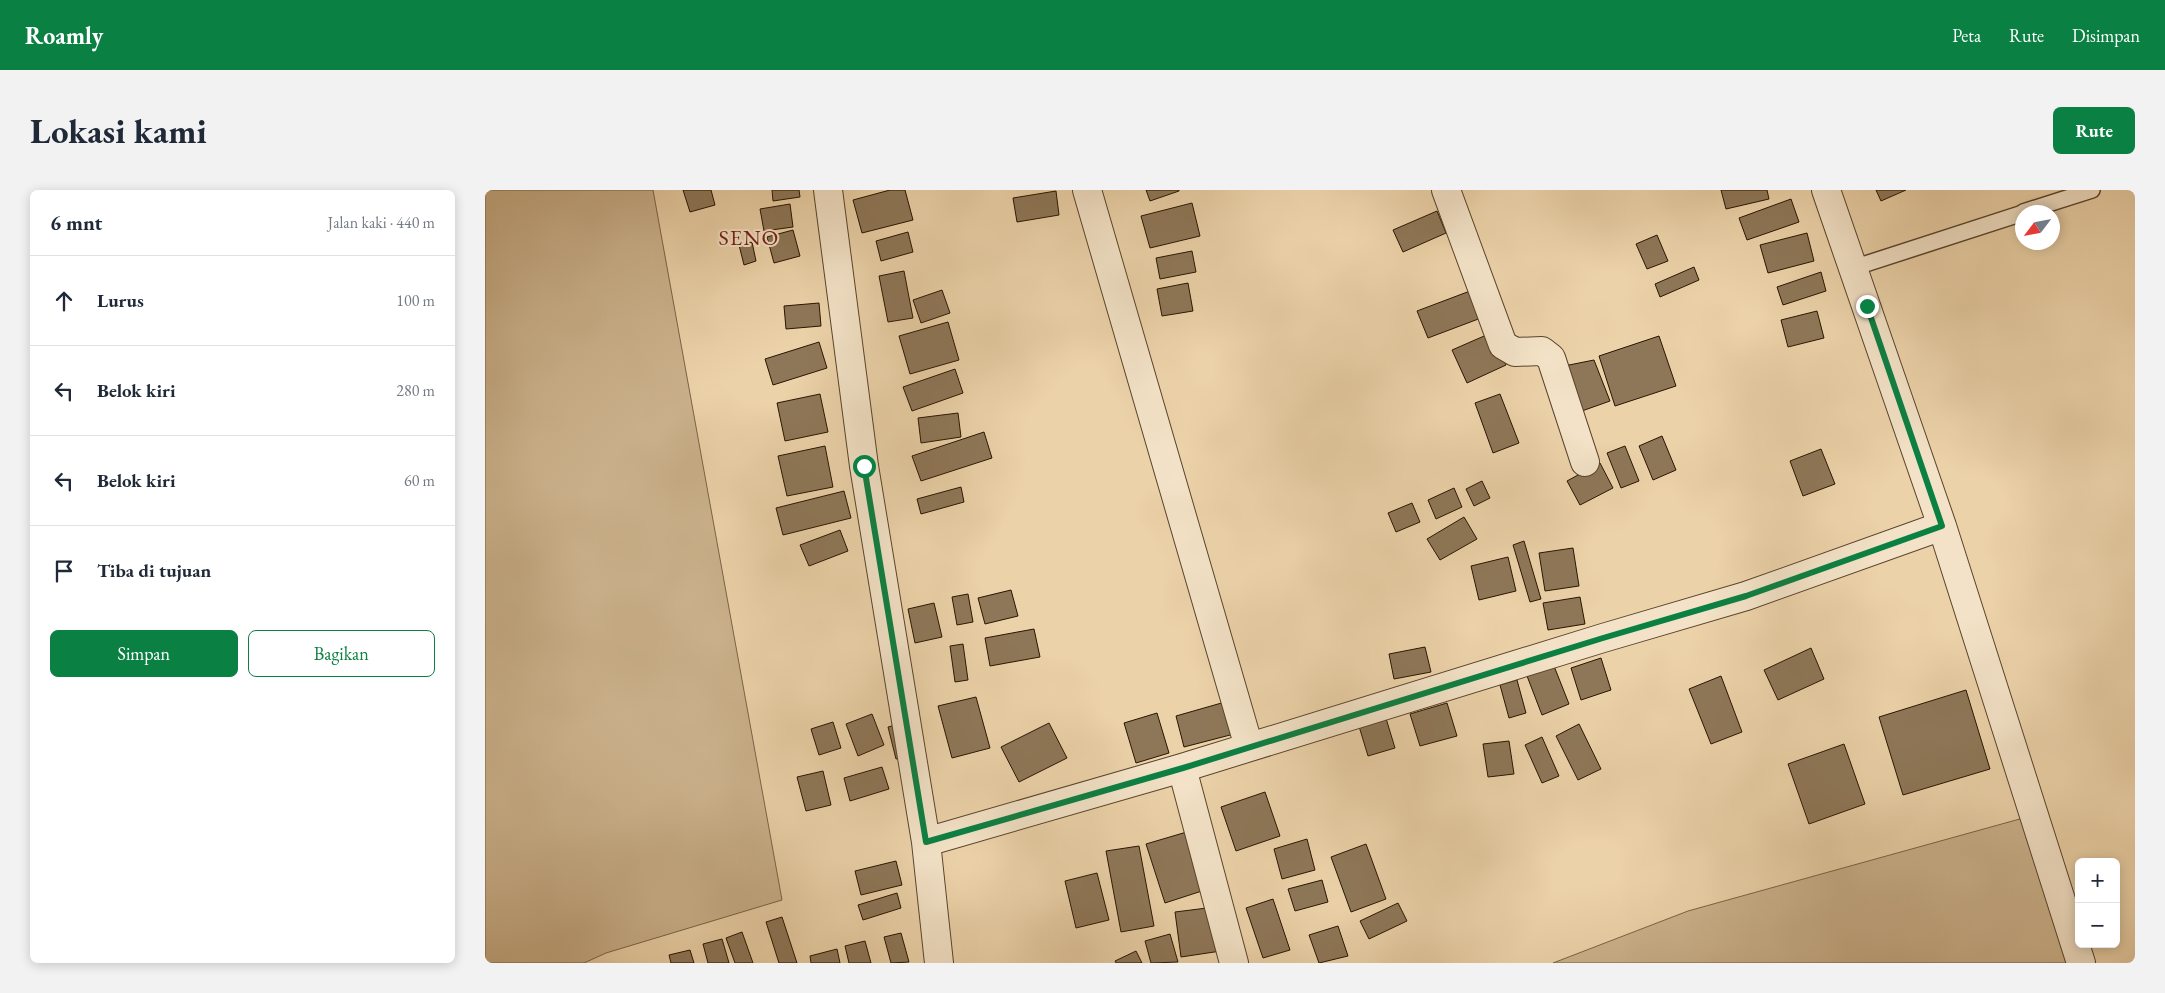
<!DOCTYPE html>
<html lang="id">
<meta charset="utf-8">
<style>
:root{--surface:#fff;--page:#f2f2f3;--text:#1f2937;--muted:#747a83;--line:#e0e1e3;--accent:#0b8043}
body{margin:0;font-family:"EB Garamond",serif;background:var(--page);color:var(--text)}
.controls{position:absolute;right:15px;bottom:15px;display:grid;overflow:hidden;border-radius:8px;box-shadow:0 2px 12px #0003}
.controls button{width:45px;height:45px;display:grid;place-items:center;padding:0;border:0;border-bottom:1px solid var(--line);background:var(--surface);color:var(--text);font:25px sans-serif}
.compass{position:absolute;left:1530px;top:15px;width:45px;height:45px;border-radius:50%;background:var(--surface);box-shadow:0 2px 12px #0003;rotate:238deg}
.stop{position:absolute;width:15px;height:15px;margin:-11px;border:4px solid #0b8043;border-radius:50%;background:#fff}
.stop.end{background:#0b8043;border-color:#fff;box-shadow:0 1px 5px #0008}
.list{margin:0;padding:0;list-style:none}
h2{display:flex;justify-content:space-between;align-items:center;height:65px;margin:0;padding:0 20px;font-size:21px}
h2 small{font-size:16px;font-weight:400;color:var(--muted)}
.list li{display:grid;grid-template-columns:32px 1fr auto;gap:15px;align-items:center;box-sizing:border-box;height:90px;padding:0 20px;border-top:1px solid var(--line)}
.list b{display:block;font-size:19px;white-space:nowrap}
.list em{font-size:16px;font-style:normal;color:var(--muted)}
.actions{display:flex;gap:10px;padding:15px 20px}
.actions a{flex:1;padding:11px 0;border:1px solid var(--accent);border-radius:8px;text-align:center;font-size:18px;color:var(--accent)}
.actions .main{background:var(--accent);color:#fff}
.icon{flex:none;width:28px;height:28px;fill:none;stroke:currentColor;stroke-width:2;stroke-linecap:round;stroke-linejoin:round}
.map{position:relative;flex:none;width:1650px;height:773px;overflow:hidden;border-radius:8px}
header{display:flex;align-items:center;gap:30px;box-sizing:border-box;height:70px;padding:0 25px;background:var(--accent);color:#fff}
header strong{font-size:24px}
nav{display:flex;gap:28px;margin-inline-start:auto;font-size:18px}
.intro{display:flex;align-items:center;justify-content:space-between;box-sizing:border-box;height:120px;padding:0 30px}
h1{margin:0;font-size:35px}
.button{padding:12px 22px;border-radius:8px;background:var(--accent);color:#fff;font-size:18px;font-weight:700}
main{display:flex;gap:30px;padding:0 30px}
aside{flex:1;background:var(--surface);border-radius:8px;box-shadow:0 2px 12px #0003}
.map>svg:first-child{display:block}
.green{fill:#cbb28c;stroke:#7a6446}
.building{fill:#8e7758;stroke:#281501}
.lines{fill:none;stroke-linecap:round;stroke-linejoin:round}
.lane-casing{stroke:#59442b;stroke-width:18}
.street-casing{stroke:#59442b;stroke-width:30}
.lane{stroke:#f3e2c7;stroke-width:15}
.street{stroke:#f3e2c7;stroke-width:28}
.route{stroke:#0b8043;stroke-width:6}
.labels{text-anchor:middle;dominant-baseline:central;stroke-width:4;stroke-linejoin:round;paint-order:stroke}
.quarter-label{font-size:22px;letter-spacing:1px;fill:#7a1f14;stroke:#f3e2c7}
</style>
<header>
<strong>Roamly</strong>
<nav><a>Peta</a><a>Rute</a><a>Disimpan</a></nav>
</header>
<div class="intro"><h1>Lokasi kami</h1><a class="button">Rute</a></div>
<main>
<aside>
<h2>6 mnt<small>Jalan kaki · 440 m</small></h2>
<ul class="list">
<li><svg class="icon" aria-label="ahead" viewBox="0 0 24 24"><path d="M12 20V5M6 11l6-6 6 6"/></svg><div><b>Lurus</b></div><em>100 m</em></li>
<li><svg class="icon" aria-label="left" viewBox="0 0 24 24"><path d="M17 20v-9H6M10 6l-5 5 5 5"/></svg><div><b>Belok kiri</b></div><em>280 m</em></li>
<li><svg class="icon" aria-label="left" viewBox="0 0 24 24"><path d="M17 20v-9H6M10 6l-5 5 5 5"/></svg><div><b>Belok kiri</b></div><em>60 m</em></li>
<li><svg class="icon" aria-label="arrive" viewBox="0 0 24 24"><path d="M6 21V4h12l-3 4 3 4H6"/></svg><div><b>Tiba di tujuan</b></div></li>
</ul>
<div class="actions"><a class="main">Simpan</a><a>Bagikan</a></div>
</aside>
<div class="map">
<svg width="1650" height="773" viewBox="0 0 1650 773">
<rect width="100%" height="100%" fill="#ecd2a9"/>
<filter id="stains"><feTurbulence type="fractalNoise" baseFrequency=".004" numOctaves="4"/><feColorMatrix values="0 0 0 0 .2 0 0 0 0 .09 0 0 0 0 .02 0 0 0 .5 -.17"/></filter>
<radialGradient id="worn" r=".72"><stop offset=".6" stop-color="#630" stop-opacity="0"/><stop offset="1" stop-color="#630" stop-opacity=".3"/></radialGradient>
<path class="green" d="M 0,0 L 168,0 L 297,710 L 121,763 L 99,773 L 0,773 Z
M 1560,622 L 1583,773 L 1068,773 L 1203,721 Z"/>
<path class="building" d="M 198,0 L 226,0 L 230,15 L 205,22 Z
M 287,0 L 314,0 L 315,7 L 288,11 Z
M 405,0 L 420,0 L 428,30 L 377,43 L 368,10 Z
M 661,0 L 694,0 L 694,1 L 665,11 Z
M 1236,0 L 1282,0 L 1284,9 L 1241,19 Z
M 1391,0 L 1421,0 L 1396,11 Z
M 571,1 L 574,25 L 532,32 L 528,8 Z
M 1306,9 L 1314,32 L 1262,50 L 1254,28 Z
M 707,13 L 715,46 L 665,58 L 656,26 Z
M 305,14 L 308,37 L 279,41 L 275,19 Z
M 952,21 L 961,43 L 918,62 L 908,40 Z
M 308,40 L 315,66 L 289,73 L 282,47 Z
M 423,42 L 428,62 L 396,71 L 391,51 Z
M 1322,43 L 1329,71 L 1283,83 L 1275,55 Z
M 1172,45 L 1183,71 L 1162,79 L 1151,54 Z
M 267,52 L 271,71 L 259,75 L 254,55 Z
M 707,61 L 711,82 L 675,89 L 671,68 Z
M 1209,77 L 1214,90 L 1175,107 L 1170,94 Z
M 419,81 L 428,128 L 403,132 L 394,86 Z
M 1336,82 L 1341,101 L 1298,115 L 1292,97 Z
M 703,93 L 708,121 L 677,126 L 672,99 Z
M 457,100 L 465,123 L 436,133 L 428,110 Z
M 985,101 L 996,128 L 943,148 L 932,121 Z
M 334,113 L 336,136 L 301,139 L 299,116 Z
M 1332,121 L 1339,148 L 1303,157 L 1296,130 Z
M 463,132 L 474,170 L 425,184 L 414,146 Z
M 1006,143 L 1021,175 L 982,193 L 967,160 Z
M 1174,146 L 1191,196 L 1130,216 L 1114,166 Z
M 334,152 L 342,178 L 288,195 L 280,169 Z
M 1109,170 L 1125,211 L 1094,222 L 1074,177 Z
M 470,179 L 478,203 L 427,221 L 418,197 Z
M 335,204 L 343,242 L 300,251 L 292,213 Z
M 1015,204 L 1034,253 L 1008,263 L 990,213 Z
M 473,223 L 476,247 L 436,253 L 433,228 Z
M 499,242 L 507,268 L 436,291 L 427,266 Z
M 1177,246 L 1191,280 L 1168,290 L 1154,256 Z
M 340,256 L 348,297 L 302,306 L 293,266 Z
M 1140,256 L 1154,291 L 1136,298 L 1122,263 Z
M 1336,259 L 1350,294 L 1318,306 L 1305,271 Z
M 1115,273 L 1128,298 L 1095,315 L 1082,291 Z
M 997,291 L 1005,308 L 989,316 L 981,299 Z
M 476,297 L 479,312 L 436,324 L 432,309 Z
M 969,298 L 977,317 L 951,329 L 943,310 Z
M 359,301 L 366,328 L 298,345 L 291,318 Z
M 927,313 L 935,332 L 911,342 L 903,323 Z
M 979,327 L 992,349 L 955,370 L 942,349 Z
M 355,340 L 363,361 L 324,376 L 315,355 Z
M 1039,351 L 1056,409 L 1045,412 L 1028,355 Z
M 1088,358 L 1094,396 L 1060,401 L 1054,363 Z
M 1023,367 L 1031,401 L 994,410 L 986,376 Z
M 526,400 L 533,426 L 500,434 L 493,408 Z
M 483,404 L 488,432 L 472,435 L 467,407 Z
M 1095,407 L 1100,434 L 1063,440 L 1058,413 Z
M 449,413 L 457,447 L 430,453 L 423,419 Z
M 549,439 L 555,467 L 505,476 L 500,448 Z
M 478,454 L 483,490 L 470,492 L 465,456 Z
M 940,457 L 946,482 L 909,489 L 904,464 Z
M 1326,458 L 1339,489 L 1293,510 L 1279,480 Z
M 1116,468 L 1126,500 L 1096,510 L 1086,478 Z
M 1069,476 L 1084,514 L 1057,525 L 1042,486 Z
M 1236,486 L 1257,542 L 1226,554 L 1204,499 Z
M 1032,490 L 1041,523 L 1024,528 L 1015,495 Z
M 1481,500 L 1505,579 L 1418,605 L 1394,527 Z
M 491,507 L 505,558 L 467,568 L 453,516 Z
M 740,512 L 749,544 L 699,557 L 691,526 Z
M 962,513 L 972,546 L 935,556 L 925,524 Z
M 672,523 L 684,563 L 651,573 L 639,533 Z
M 387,524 L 399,555 L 373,566 L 361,534 Z
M 900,525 L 910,558 L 883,566 L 873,533 Z
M 348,532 L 356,558 L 334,565 L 326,539 Z
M 564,533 L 582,568 L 534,592 L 516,557 Z
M 414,534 L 421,567 L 411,569 L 403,537 Z
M 1094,534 L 1116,579 L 1093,590 L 1071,546 Z
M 1057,547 L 1074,586 L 1057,593 L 1040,555 Z
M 1024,551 L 1029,584 L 1003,587 L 998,554 Z
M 1359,554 L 1380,614 L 1324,634 L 1303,574 Z
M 397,577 L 404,599 L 365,611 L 359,588 Z
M 338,581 L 346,615 L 321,621 L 312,587 Z
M 780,602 L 795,646 L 751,661 L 736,617 Z
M 705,641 L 723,699 L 680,713 L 661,654 Z
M 822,649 L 830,680 L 797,689 L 789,659 Z
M 881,654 L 901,709 L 866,722 L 846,667 Z
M 654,656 L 669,736 L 636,742 L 621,661 Z
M 411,671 L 417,695 L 376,705 L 370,681 Z
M 612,683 L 624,730 L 591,738 L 580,691 Z
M 837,690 L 843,712 L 810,721 L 803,699 Z
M 412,703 L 416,718 L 378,730 L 373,715 Z
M 788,709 L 805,760 L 778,768 L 761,718 Z
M 913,713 L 922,731 L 884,749 L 875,731 Z
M 730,717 L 736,761 L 696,767 L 690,722 Z
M 297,727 L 312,773 L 294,773 L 281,732 Z
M 853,736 L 863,766 L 834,773 L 824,745 Z
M 257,742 L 268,773 L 250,773 L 241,748 Z
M 416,743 L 424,772 L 406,773 L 399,747 Z
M 685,744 L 693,772 L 666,773 L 660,751 Z
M 237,749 L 244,773 L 223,773 L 218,754 Z
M 380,751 L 386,773 L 364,773 L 360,756 Z
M 352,759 L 355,773 L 326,773 L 325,766 Z
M 205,760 L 209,773 L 186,773 L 184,765 Z
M 651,761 L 657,773 L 631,773 L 630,771 Z"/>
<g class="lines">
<g class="lane-casing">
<path id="lane" d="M 1538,22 L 1607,0
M 1368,78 L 1538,23"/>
</g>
<g class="street-casing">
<path id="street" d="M 343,0 L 379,276 L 441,652 L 454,773
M 602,0 L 764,557
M 961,0 L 1018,155 L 1030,162 L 1057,161 L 1066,168 L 1100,272
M 1341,0 L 1457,336 L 1596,773
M 697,578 L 749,773
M 441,652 L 697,578 L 1118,448 L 1261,406 L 1457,336"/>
</g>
<use href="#lane" class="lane"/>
<use href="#street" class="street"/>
</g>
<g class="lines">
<path class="route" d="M 379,276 L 441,652 L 698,578 L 1118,448 L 1261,406 L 1457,336 L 1382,116"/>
</g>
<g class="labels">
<g class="quarter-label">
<text x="264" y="47">SENO</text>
</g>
</g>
<rect width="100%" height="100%" filter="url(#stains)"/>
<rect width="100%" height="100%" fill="url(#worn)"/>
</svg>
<div class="controls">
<button>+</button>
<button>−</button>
</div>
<svg class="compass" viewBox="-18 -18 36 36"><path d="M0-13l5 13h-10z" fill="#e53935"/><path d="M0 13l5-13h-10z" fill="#747a83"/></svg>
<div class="stop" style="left:379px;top:276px"></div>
<div class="stop end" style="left:1382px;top:116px"></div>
</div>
</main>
